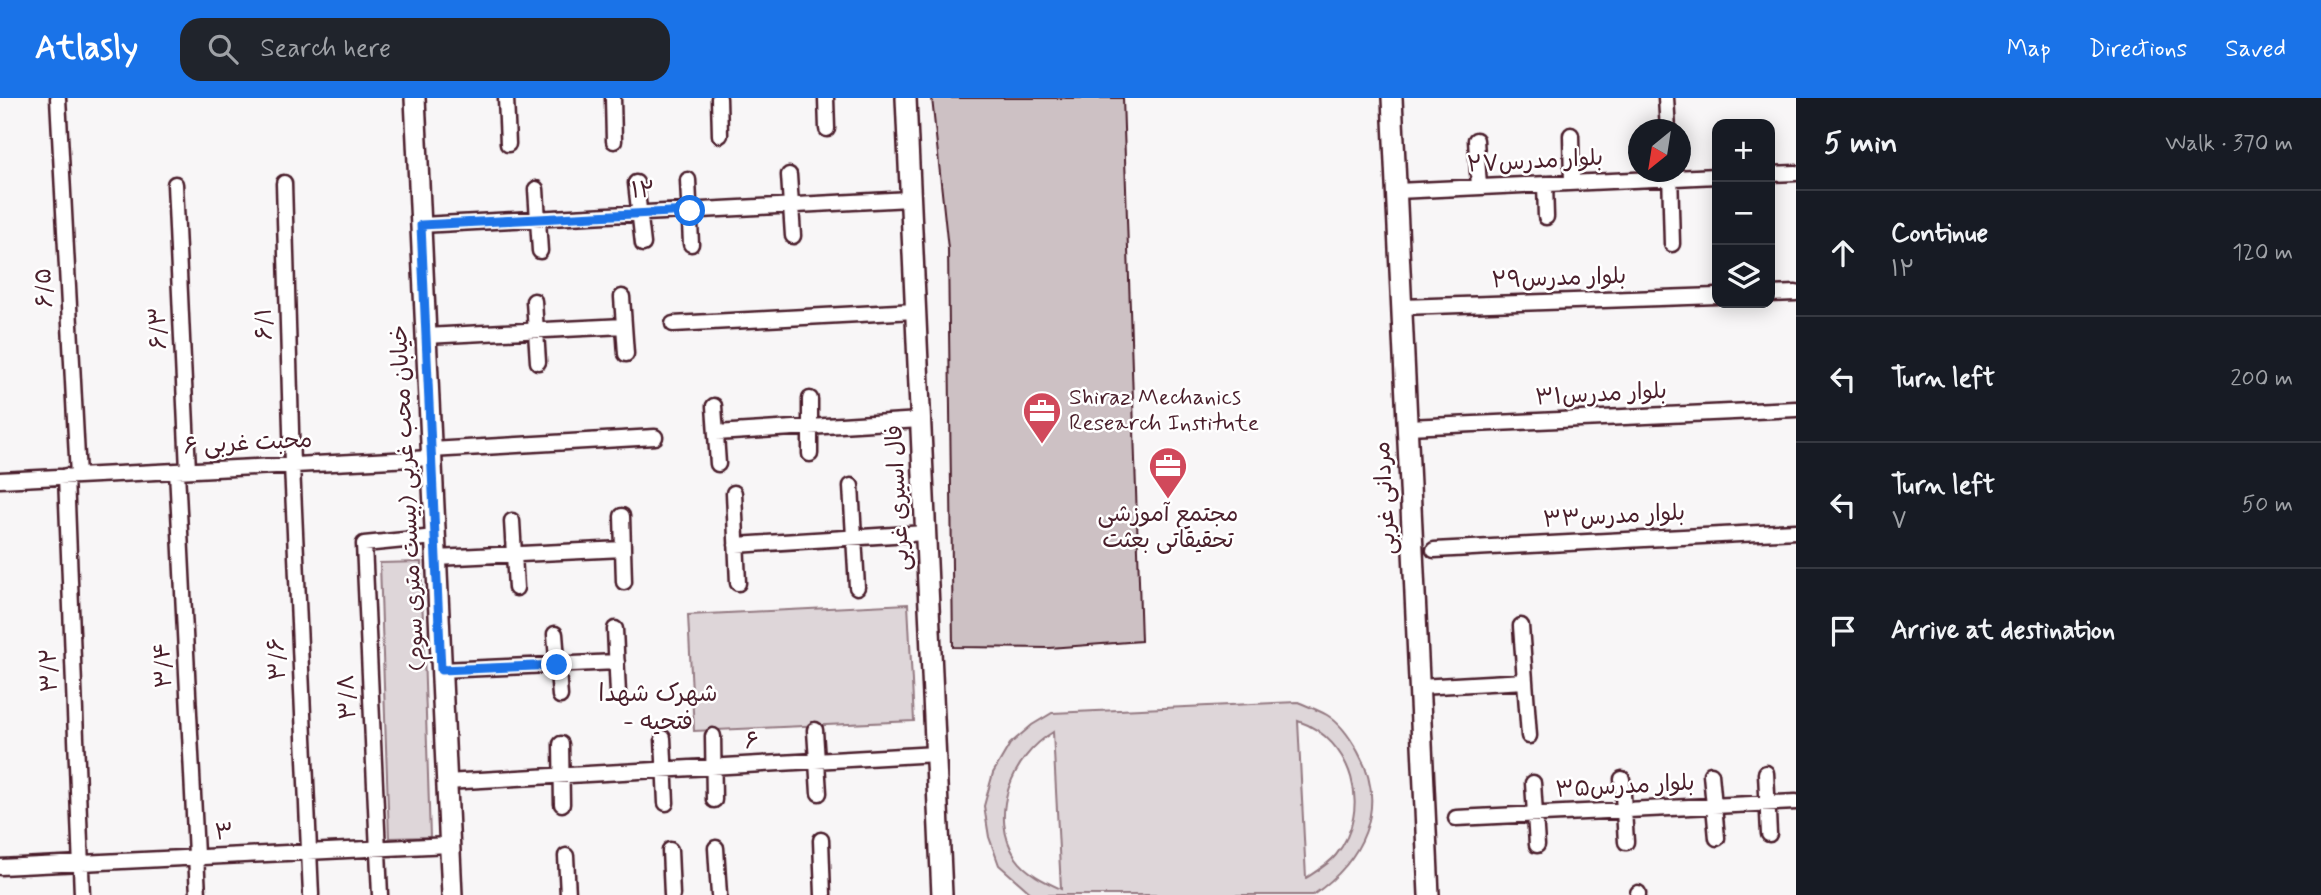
<!DOCTYPE html>
<meta charset="utf-8">
<style>
:root{--surface:#171b24;--page:#20242c;--text:#f1f3f6;--muted:#9ea1a6;--line:#363941;--accent:#1a73e8}
body{margin:0;font-family:Mynerve,"Playpen Sans Arabic",sans-serif;background:var(--page);color:var(--text)}
.controls{position:absolute;right:21px;top:21px;display:grid;overflow:hidden;border-radius:14px;box-shadow:0 4px 18px #0003}
.controls button{width:63px;height:63px;display:grid;place-items:center;padding:0;border:0;border-bottom:2px solid var(--line);background:var(--surface);color:var(--text);font:35px sans-serif}
.compass{position:absolute;left:1628px;top:21px;width:63px;height:63px;border-radius:50%;background:var(--surface);box-shadow:0 4px 18px #0003;rotate:210deg}
.stop{position:absolute;width:21px;height:21px;margin:-16px;border:5px solid #1a73e8;border-radius:50%;background:#fff}
.stop.end{background:#1a73e8;border-color:#fff;box-shadow:0 2px 7px #0008}
.list{margin:0;padding:0;list-style:none}
h2{display:flex;justify-content:space-between;align-items:center;height:91px;margin:0;padding:0 28px;font-size:30px}
h2 small{font-size:23px;font-weight:400;color:var(--muted)}
.list li{display:grid;grid-template-columns:46px 1fr auto;gap:21px;align-items:center;box-sizing:border-box;height:126px;padding:0 28px;border-top:2px solid var(--line)}
.list b{display:block;font-size:26px;white-space:nowrap}
.list p{margin:0;font-size:23px;white-space:nowrap;color:var(--muted)}
.list em{font-size:23px;font-style:normal;color:var(--muted)}
.icon{flex:none;width:38px;height:38px;fill:none;stroke:currentColor;stroke-width:2;stroke-linecap:round;stroke-linejoin:round}
.map{position:relative;flex:none;width:1796px;height:797px;overflow:hidden}
header{display:flex;align-items:center;gap:42px;box-sizing:border-box;height:98px;padding:0 35px;background:var(--accent);color:#fff}
header strong{font-size:33px}
nav{display:flex;gap:38px;margin-inline-start:auto;font-size:24px}
.search{width:490px;height:63px;background:var(--page);display:flex;align-items:center;gap:18px;box-sizing:border-box;padding:0 24px;border-radius:21px;color:var(--muted);font-size:26px}
main{display:flex}
aside{flex:1;background:var(--surface)}
.map>svg:first-child{display:block}
.green{fill:#ded6d9;stroke:#947a82;stroke-width:2;fill-rule:evenodd}
.building{fill:#cdc1c4;stroke:#4a1f2b;stroke-width:2}
.lines{fill:none;stroke-linecap:round;stroke-linejoin:round}
.street-casing{stroke:#4a1f2b;stroke-width:19}
.secondary-casing{stroke:#4a1f2b;stroke-width:24}
.street{stroke:#fff;stroke-width:14}
.secondary{stroke:#fff;stroke-width:19}
.route{stroke:#1a73e8;stroke-width:9}
.labels{text-anchor:middle;dominant-baseline:central;stroke-width:5;stroke-linejoin:round;paint-order:stroke}
.street-label{font-size:23px;fill:#4a1f2b;stroke:#fff}
.poi-label{font-size:23px;fill:#4a1f2b;stroke:#fff;text-anchor:start}
.neighbourhood-label{font-size:24px;fill:#4a1f2b;stroke:#fff}
</style>
<header>
<strong>Atlasly</strong>
<div class="search"><svg class="icon" aria-label="search" viewBox="0 0 24 24"><circle cx="10" cy="10" r="6"/><path d="M15 15l6 6"/></svg>Search here</div>
<nav><a>Map</a><a>Directions</a><a>Saved</a></nav>
</header>
<main>
<div class="map">
<svg width="1796" height="797" viewBox="0 0 1796 797">
<rect width="100%" height="100%" fill="#f8f6f7"/>
<filter id="ink" filterUnits="userSpaceOnUse"><feTurbulence type="fractalNoise" baseFrequency=".0143" numOctaves="2"/><feDisplacementMap in="SourceGraphic" scale="14" xChannelSelector="R" yChannelSelector="G"/><feConvolveMatrix kernelMatrix="1 2 1 2 8 2 1 2 1" color-interpolation-filters="sRGB"/></filter>
<g filter="url(#ink)">
<path class="green" d="M 421,464 L 430,739 L 389,740 L 380,465 Z
M 908,506 L 914,623 L 694,633 L 688,517 Z
M 1298,604 C 1307,608 1318,612 1327,617 C 1340,625 1351,641 1358,654 C 1389,710 1362,763 1313,797 L 1033,797 L 999,767 L 989,739 L 984,708 L 993,675 L 1010,646 L 1032,627 L 1052,615 ZM 1298,623 C 1352,641 1373,711 1336,757 C 1329,766 1315,774 1306,780 ZM 1053,634 L 1061,791 C 1046,784 1026,775 1016,760 C 988,717 1012,659 1053,634 Z"/>
<path class="building" d="M 932,0 L 1123,0 L 1141,543 L 1049,550 L 953,549 L 948,151 Z"/>
<g class="lines">
<g class="street-casing">
<path id="street" d="M 58,0 L 78,378
M 506,0 L 508,46
M 613,0 L 614,43
M 719,0 L 720,37
M 826,0 L 827,31
M 1666,0 L 1668,32
M 1571,37 L 1572,85
M 1476,42 L 1479,89
M 1670,74 L 1672,146
M 1770,76 L 1796,75
M 789,77 L 793,138
M 688,82 L 691,146
M 284,85 L 292,367 L 311,797
M 636,85 L 643,146
M 175,86 L 188,372
M 1545,86 L 1546,119
M 536,91 L 540,153
M 1397,93 L 1717,78
M 421,127 L 910,101
M 1770,196 L 1796,195
M 622,199 L 626,256
M 534,203 L 538,264
M 1402,209 L 1717,198
M 673,226 L 915,213
M 426,238 L 624,228
M 810,301 L 810,356
M 714,308 L 718,366
M 1408,329 L 1796,311
M 716,335 L 920,322
M 431,352 L 655,339
M 177,373 L 198,797
M 66,378 L 82,797
M 0,382 L 431,360
M 851,388 L 857,489
M 734,395 L 738,485
M 622,418 L 624,484
M 512,423 L 516,490
M 736,447 L 925,435
M 1434,452 L 1796,433
M 436,460 L 623,451
M 1521,528 L 1529,638
M 615,531 L 618,596
M 555,536 L 560,598
M 441,572 L 617,564
M 1419,589 L 1525,583
M 815,632 L 819,695
M 713,638 L 714,702
M 663,640 L 666,705
M 561,646 L 562,706
M 1766,675 L 1769,736
M 1711,676 L 1717,740
M 1622,681 L 1626,744
M 446,684 L 936,656
M 1533,685 L 1537,747
M 1456,720 L 1796,704
M 821,742 L 823,797
M 716,750 L 719,797
M 670,752 L 672,797
M 566,758 L 568,797
M 0,769 L 449,747
M 1638,795 L 1638,797
M 380,797 L 364,446 L 435,439"/>
</g>
<g class="secondary-casing">
<path id="secondary" d="M 415,0 L 452,797
M 906,0 L 942,797
M 1392,0 L 1429,797"/>
</g>
<use href="#street" class="street"/>
<use href="#secondary" class="secondary"/>
</g>
</g>
<g class="lines" filter="url(#ink)">
<path class="route" d="M 557,567 L 441,572 L 421,127 L 690,113"/>
</g>
<defs>
<g id="office-pin" transform="scale(2.0125)"><path d="M0 17L-7.5 6A9.5 9.5 0 1 1 7.5 6Z" fill="#d1495b" stroke="#fff"/><path d="M-6-3h4V-5.5h4V-3h4V5H-6ZM-1-4.5V-3h2v-1.5ZM-6 0V1H6V0Z" fill="#fff"/></g>
</defs>
<g fill-rule="evenodd">
<use href="#office-pin" x="1042" y="313"/>
<use href="#office-pin" x="1168" y="368"/>
</g>
<g class="labels">
<g class="street-label">
<text transform="translate(1535 64) rotate(-3)">بلوار مدرس۲۷</text>
<text transform="translate(643 93) rotate(-3)">۱۲</text>
<text transform="translate(1559 181) rotate(-2)">۲۹بلوار مدرس</text>
<text transform="translate(45 190) rotate(-93)">۶/۵</text>
<text transform="translate(265 226) rotate(-92)">۶/۱</text>
<text transform="translate(159 230) rotate(-92)">۶/۳</text>
<text transform="translate(1601 297) rotate(-3)">بلوار مدرس۳۱</text>
<text transform="translate(248 346) rotate(-3)">محبت غربی ۶</text>
<text transform="translate(409 400) rotate(-93)">خیابان محب غربی (بیست متری سوم)</text>
<text transform="translate(899 400) rotate(-93)">فال اسیری غربی</text>
<text transform="translate(1386 400) rotate(-93)">مردانی غربی</text>
<text transform="translate(1614 419) rotate(-3)">بلوار مدرس۳۳</text>
<text transform="translate(278 561) rotate(-93)">۳/۶</text>
<text transform="translate(164 567) rotate(-93)">۳/۴</text>
<text transform="translate(50 572) rotate(-92)">۳/۲</text>
<text transform="translate(348 599) rotate(-93)">۳/۸</text>
<text transform="translate(752 644) rotate(-3)">۶</text>
<text transform="translate(1625 689) rotate(-3)">بلوار مدرس۳۵</text>
<text transform="translate(224 735) rotate(-3)">۳</text>
</g>
<g class="poi-label">
<text x="1069" y="300">Shiraz Mechanics<tspan x="1069" dy="26">Research Institute</tspan></text>
<text x="1168" y="417" text-anchor="middle">مجتمع آموزشی<tspan x="1168" dy="26">تحقیقاتی بعثت</tspan></text>
</g>
<g class="neighbourhood-label">
<text x="658" y="596">شهرک شهدا<tspan x="658" dy="28">- فتحیه</tspan></text>
</g>
</g>
</svg>
<div class="controls">
<button>+</button>
<button>−</button>
<button><svg class="icon" aria-label="layers" viewBox="0 0 24 24"><path d="M12 4l9 5-9 5-9-5zM3 14l9 5 9-5"/></svg></button>
</div>
<svg class="compass" viewBox="-18 -18 36 36"><path d="M0-13l5 13h-10z" fill="#e53935"/><path d="M0 13l5-13h-10z" fill="#9ea1a6"/></svg>
<div class="stop" style="left:690px;top:113px"></div>
<div class="stop end" style="left:557px;top:567px"></div>
</div>
<aside>
<h2>5 min<small>Walk · 370 m</small></h2>
<ul class="list">
<li><svg class="icon" aria-label="ahead" viewBox="0 0 24 24"><path d="M12 20V5M6 11l6-6 6 6"/></svg><div><b>Continue</b><p>۱۲</p></div><em>120 m</em></li>
<li><svg class="icon" aria-label="left" viewBox="0 0 24 24"><path d="M17 20v-9H6M10 6l-5 5 5 5"/></svg><div><b>Turn left</b></div><em>200 m</em></li>
<li><svg class="icon" aria-label="left" viewBox="0 0 24 24"><path d="M17 20v-9H6M10 6l-5 5 5 5"/></svg><div><b>Turn left</b><p>۷</p></div><em>50 m</em></li>
<li><svg class="icon" aria-label="arrive" viewBox="0 0 24 24"><path d="M6 21V4h12l-3 4 3 4H6"/></svg><div><b>Arrive at destination</b></div></li>
</ul>
</aside>
</main>
